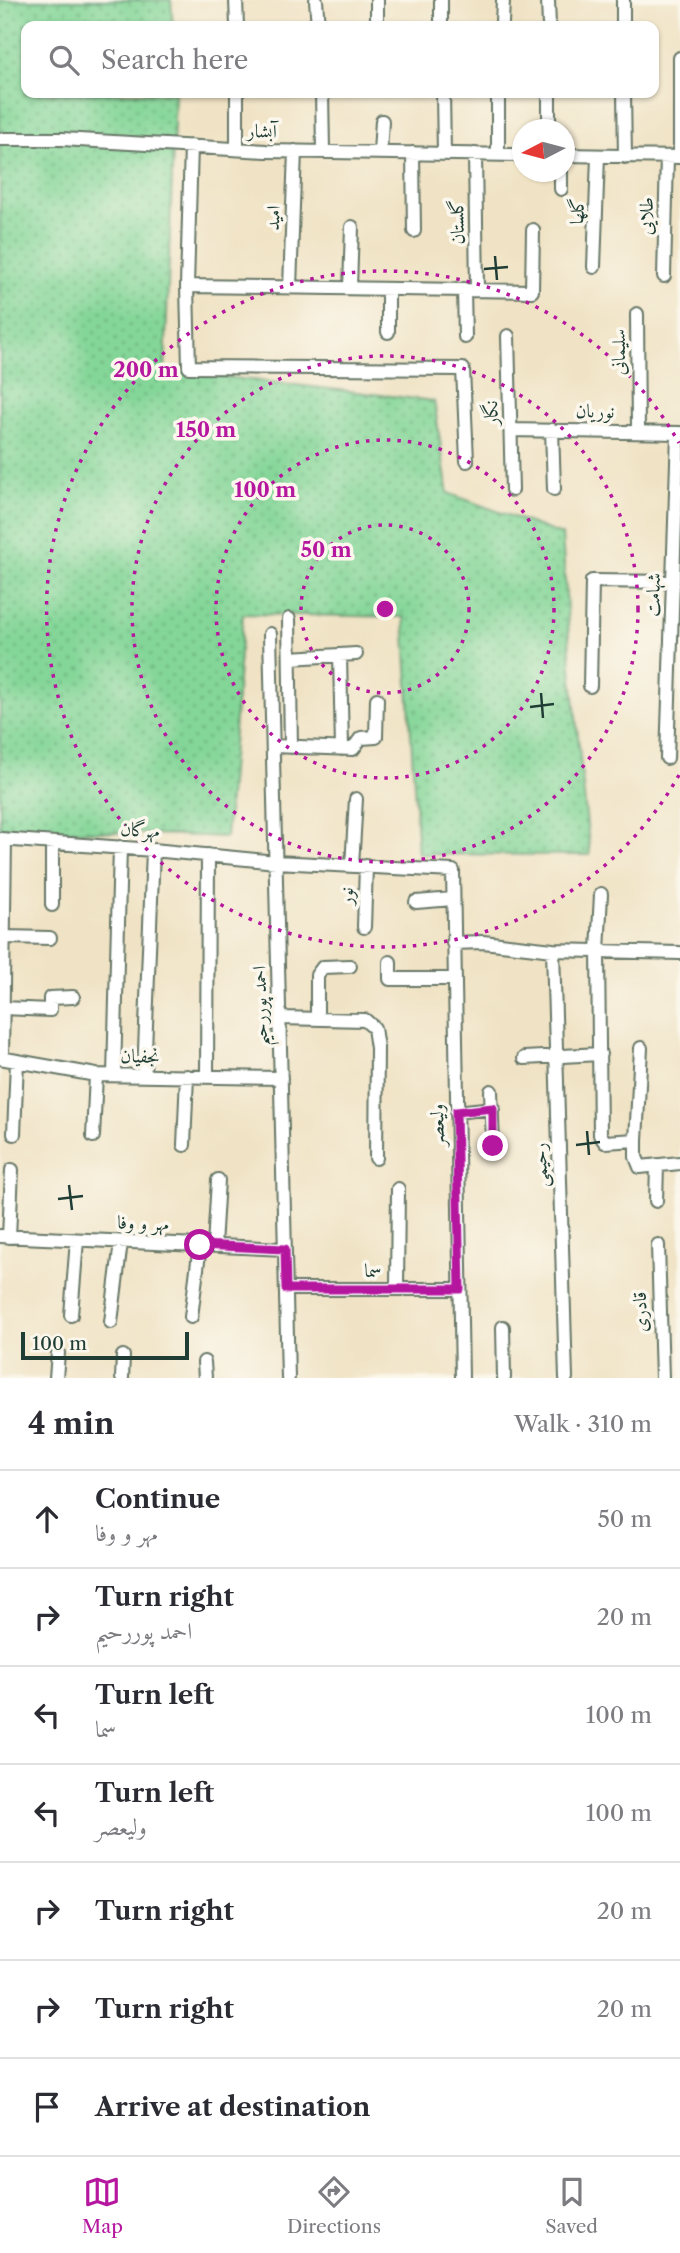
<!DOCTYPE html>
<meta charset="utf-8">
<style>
:root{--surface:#fff;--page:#f2f2f3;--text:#2b2b33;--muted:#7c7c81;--line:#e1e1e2;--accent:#b5179e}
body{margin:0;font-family:"Libre Caslon Text",Amiri,serif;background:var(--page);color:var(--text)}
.compass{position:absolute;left:512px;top:119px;width:63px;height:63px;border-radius:50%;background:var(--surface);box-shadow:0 2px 5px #0004;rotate:264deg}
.scale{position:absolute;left:21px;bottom:18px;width:168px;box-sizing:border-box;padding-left:7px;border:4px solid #1f3d34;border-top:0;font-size:19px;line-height:24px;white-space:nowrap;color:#1f3d34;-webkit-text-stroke:5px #fbf7ec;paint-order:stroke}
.stop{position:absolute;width:21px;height:21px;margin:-16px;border:5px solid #b5179e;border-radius:50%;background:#fff}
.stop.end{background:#b5179e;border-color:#fff;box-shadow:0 2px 7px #0008}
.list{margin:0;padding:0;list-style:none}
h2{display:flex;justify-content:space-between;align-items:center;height:91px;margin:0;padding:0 28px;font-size:30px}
h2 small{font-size:23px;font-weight:400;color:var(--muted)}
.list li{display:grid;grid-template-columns:46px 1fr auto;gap:21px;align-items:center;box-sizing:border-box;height:98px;padding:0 28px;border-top:2px solid var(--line)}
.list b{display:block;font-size:26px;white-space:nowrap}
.list p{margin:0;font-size:23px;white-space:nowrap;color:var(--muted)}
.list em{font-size:23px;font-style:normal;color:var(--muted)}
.icon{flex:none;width:38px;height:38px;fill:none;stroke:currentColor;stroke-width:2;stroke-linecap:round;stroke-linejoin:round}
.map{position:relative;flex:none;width:680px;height:1378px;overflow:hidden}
.search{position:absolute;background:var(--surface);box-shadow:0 2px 5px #0004;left:21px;right:21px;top:21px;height:77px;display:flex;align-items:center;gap:18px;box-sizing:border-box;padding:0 24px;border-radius:14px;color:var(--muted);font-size:26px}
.sheet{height:777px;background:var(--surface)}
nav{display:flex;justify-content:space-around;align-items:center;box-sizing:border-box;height:98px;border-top:2px solid var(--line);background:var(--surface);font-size:19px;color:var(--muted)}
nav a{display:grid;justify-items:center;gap:4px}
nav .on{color:var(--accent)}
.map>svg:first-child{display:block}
.green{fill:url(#green-dots);stroke:#528a66;stroke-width:2}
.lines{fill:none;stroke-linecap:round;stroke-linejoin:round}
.minor-casing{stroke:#687767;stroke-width:16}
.minor{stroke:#fff;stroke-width:12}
.route{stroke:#b5179e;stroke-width:9}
.ticks{fill:none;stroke:#1f3d34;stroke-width:2.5}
.ring{fill:none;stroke:#b5179e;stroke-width:3.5;stroke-dasharray:3.5 7}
.labels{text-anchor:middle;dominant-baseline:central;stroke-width:7;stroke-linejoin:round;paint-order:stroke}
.street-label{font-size:19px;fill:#1f3d34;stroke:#fbf7ec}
.centre{fill:#b5179e;stroke:#fbf7ec;stroke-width:3.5}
.ring-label{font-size:21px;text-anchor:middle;font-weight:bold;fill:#b5179e;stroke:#fbf7ec;stroke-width:7;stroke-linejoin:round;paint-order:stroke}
</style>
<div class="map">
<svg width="680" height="1378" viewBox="0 0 680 1378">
<defs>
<pattern id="green-dots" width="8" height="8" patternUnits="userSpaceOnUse" patternTransform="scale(1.75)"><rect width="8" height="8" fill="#84d698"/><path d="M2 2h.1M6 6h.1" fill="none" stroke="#6baf7d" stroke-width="1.8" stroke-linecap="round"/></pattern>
</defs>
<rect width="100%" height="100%" fill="#fbf7ec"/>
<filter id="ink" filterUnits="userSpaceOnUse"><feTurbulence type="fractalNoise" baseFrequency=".0143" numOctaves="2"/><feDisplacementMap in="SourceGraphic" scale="14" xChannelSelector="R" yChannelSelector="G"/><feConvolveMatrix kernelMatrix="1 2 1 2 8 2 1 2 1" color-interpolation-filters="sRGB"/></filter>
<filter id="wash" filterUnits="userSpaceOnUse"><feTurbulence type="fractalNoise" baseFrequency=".00686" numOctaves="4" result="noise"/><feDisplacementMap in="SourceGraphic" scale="28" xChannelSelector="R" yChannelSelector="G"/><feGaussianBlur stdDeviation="1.57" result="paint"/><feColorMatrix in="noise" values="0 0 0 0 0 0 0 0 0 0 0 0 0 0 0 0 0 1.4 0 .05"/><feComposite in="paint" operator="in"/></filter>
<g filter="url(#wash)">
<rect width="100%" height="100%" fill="#f0e3c5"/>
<path class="green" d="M 0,0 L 171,0 L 173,26 L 26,26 L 26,93 L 175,93 L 165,370 L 434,401 L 448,493 L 562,535 L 571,667 L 590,855 L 418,854 L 404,617 L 243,614 L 226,837 L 0,828 Z"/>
</g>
<g filter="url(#ink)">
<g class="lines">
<g class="minor-casing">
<path id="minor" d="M 236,0 L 237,26
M 316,0 L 318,26
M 377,0 L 377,26
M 441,0 L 441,26
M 548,0 L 549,26
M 623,0 L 623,26
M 502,23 L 503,0
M 237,93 L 237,149
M 322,93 L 323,151
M 443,93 L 444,154
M 549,93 L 549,130
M 624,93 L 625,157
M 0,139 L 62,139 L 266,151 L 522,155
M 191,146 L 187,286 L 189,367 L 463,369 L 467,461
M 380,152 L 382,121
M 413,153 L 414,231
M 475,154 L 477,290
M 498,154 L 498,93
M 564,155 L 680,157
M 680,157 L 680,58
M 561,189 L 561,172
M 594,267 L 598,156
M 664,276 L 667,157
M 187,286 L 532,291 L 533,230
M 290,287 L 295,151
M 350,288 L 352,227
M 388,289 L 388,332
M 464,289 L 465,337
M 637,314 L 638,431
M 508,336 L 512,490
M 510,430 L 680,433
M 552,430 L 554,489
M 289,619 L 291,747
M 270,634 L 288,1378
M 340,655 L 342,749
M 290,658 L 356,654
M 590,686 L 592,581 L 673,582
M 273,746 L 353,749 L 361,738 L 376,737 L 377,699
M 667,758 L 678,433
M 0,839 L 153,850 L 276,862 L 453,871 L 462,1378
M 352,866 L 356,799
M 601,894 L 598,951 L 600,1135 L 605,1142 L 636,1140 L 636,1157 L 640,1167 L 680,1163
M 416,902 L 453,899
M 52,905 L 52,843
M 364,927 L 366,866
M 4,937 L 50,938
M 453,943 L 483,942 L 553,950 L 680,953
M 553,950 L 566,1378
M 390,962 L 390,979 L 454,979
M 3,1008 L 50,1010 L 50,998 L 73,997
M 280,1018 L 365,1020 L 374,1028 L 377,1048 L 376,1158
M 317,1019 L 317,975 L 323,967 L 350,966
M 0,1058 L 96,1075 L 281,1078
M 2,1058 L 5,840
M 524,1058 L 600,1054
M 114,1075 L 120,847
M 144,1075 L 153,850
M 207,1076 L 208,855
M 491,1091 L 493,1146
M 456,1112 L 493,1108
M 14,1134 L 17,1061
M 93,1136 L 96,1075
M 636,1140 L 641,1048
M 184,1145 L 187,1076
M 656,1201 L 657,1166
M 0,1236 L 285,1249
M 9,1237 L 12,1170
M 658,1245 L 662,1378
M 214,1246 L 218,1180
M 286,1289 L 460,1289
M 397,1289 L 398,1189
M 71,1315 L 77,1240
M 191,1317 L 200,1245
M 111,1322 L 121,1242
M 503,1327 L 504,1378
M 204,1362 L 205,1378
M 56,1378 L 58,1353
M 122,1378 L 123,1356"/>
</g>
<use href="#minor" class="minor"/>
</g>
</g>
<g class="lines" filter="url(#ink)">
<path class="route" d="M 200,1245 L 285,1249 L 286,1289 L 460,1289 L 456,1112 L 493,1108 L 493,1146"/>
</g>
<path class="ticks" d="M 495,256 L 497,280M 484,269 L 508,267M 541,693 L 543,718M 530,707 L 554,704M 587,1131 L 589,1155M 576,1145 L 600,1142M 69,1185 L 72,1210M 58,1199 L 83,1196"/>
<g class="ring">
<circle cx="385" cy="609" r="84"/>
<circle cx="385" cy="609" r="169"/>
<circle cx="385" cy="609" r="253"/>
<path d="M679 775A338 338 0 1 1 679 443"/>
</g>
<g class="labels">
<g class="street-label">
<text transform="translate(262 131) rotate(2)">آبشار</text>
<text transform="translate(577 211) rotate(-88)">گلها</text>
<text transform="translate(646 216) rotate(-88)">طلایی</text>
<text transform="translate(273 218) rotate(-88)">امید</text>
<text transform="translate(457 222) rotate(-91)">گلستان</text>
<text transform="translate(618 352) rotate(-90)">سلیمانی</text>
<text transform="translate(595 411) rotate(1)">نوریان</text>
<text transform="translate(491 413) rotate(-91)">نگار</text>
<text transform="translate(653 595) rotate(-88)">شهامت</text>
<text transform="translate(140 830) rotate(4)">مهرگان</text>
<text transform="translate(346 896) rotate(-88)">نور</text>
<text transform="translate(260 1006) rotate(-91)">احمد پوررحیم</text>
<text transform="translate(140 1056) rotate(1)">نجفیان</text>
<text transform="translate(437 1125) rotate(-91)">ولیعصر</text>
<text transform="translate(540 1165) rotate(-92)">رحیمی</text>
<text transform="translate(143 1223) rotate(2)">مهر و وفا</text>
<text x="373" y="1270">سما</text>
<text transform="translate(640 1312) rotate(-92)">قادری</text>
</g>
</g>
<circle cx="385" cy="609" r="10" class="centre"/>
<g class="ring-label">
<text x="146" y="377">200 m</text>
<text x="206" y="437">150 m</text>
<text x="265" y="497">100 m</text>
<text x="326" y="557">50 m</text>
</g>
</svg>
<svg class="compass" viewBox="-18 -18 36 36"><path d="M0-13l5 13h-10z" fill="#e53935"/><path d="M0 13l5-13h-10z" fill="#7c7c81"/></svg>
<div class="scale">100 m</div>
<div class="stop" style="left:200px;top:1245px"></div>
<div class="stop end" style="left:493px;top:1146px"></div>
<div class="search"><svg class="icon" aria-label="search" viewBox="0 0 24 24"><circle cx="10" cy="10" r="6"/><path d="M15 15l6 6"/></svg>Search here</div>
</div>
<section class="sheet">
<h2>4 min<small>Walk · 310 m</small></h2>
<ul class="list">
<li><svg class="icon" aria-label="ahead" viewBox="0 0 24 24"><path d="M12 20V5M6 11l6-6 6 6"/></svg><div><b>Continue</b><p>مهر و وفا</p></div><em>50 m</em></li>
<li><svg class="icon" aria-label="right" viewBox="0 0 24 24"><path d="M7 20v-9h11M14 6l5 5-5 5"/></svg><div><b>Turn right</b><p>احمد پوررحیم</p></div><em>20 m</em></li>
<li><svg class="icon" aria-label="left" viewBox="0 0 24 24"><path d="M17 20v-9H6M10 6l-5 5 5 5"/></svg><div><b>Turn left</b><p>سما</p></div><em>100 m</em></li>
<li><svg class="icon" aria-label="left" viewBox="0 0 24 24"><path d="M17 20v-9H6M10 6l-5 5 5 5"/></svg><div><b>Turn left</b><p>ولیعصر</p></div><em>100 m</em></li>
<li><svg class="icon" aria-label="right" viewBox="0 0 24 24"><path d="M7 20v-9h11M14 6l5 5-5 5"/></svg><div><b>Turn right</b></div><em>20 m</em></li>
<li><svg class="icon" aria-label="right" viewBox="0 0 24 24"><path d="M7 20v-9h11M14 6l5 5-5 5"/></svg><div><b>Turn right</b></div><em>20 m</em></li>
<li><svg class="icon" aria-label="arrive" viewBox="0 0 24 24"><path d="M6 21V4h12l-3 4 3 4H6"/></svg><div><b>Arrive at destination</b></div></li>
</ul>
</section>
<nav>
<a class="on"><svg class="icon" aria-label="map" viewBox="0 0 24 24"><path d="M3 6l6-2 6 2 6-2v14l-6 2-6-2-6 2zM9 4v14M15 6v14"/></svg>Map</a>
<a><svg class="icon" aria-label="directions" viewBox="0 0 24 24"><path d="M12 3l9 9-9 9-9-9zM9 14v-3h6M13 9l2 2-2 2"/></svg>Directions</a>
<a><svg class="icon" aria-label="saved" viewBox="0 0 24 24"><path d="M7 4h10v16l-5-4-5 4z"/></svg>Saved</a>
</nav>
